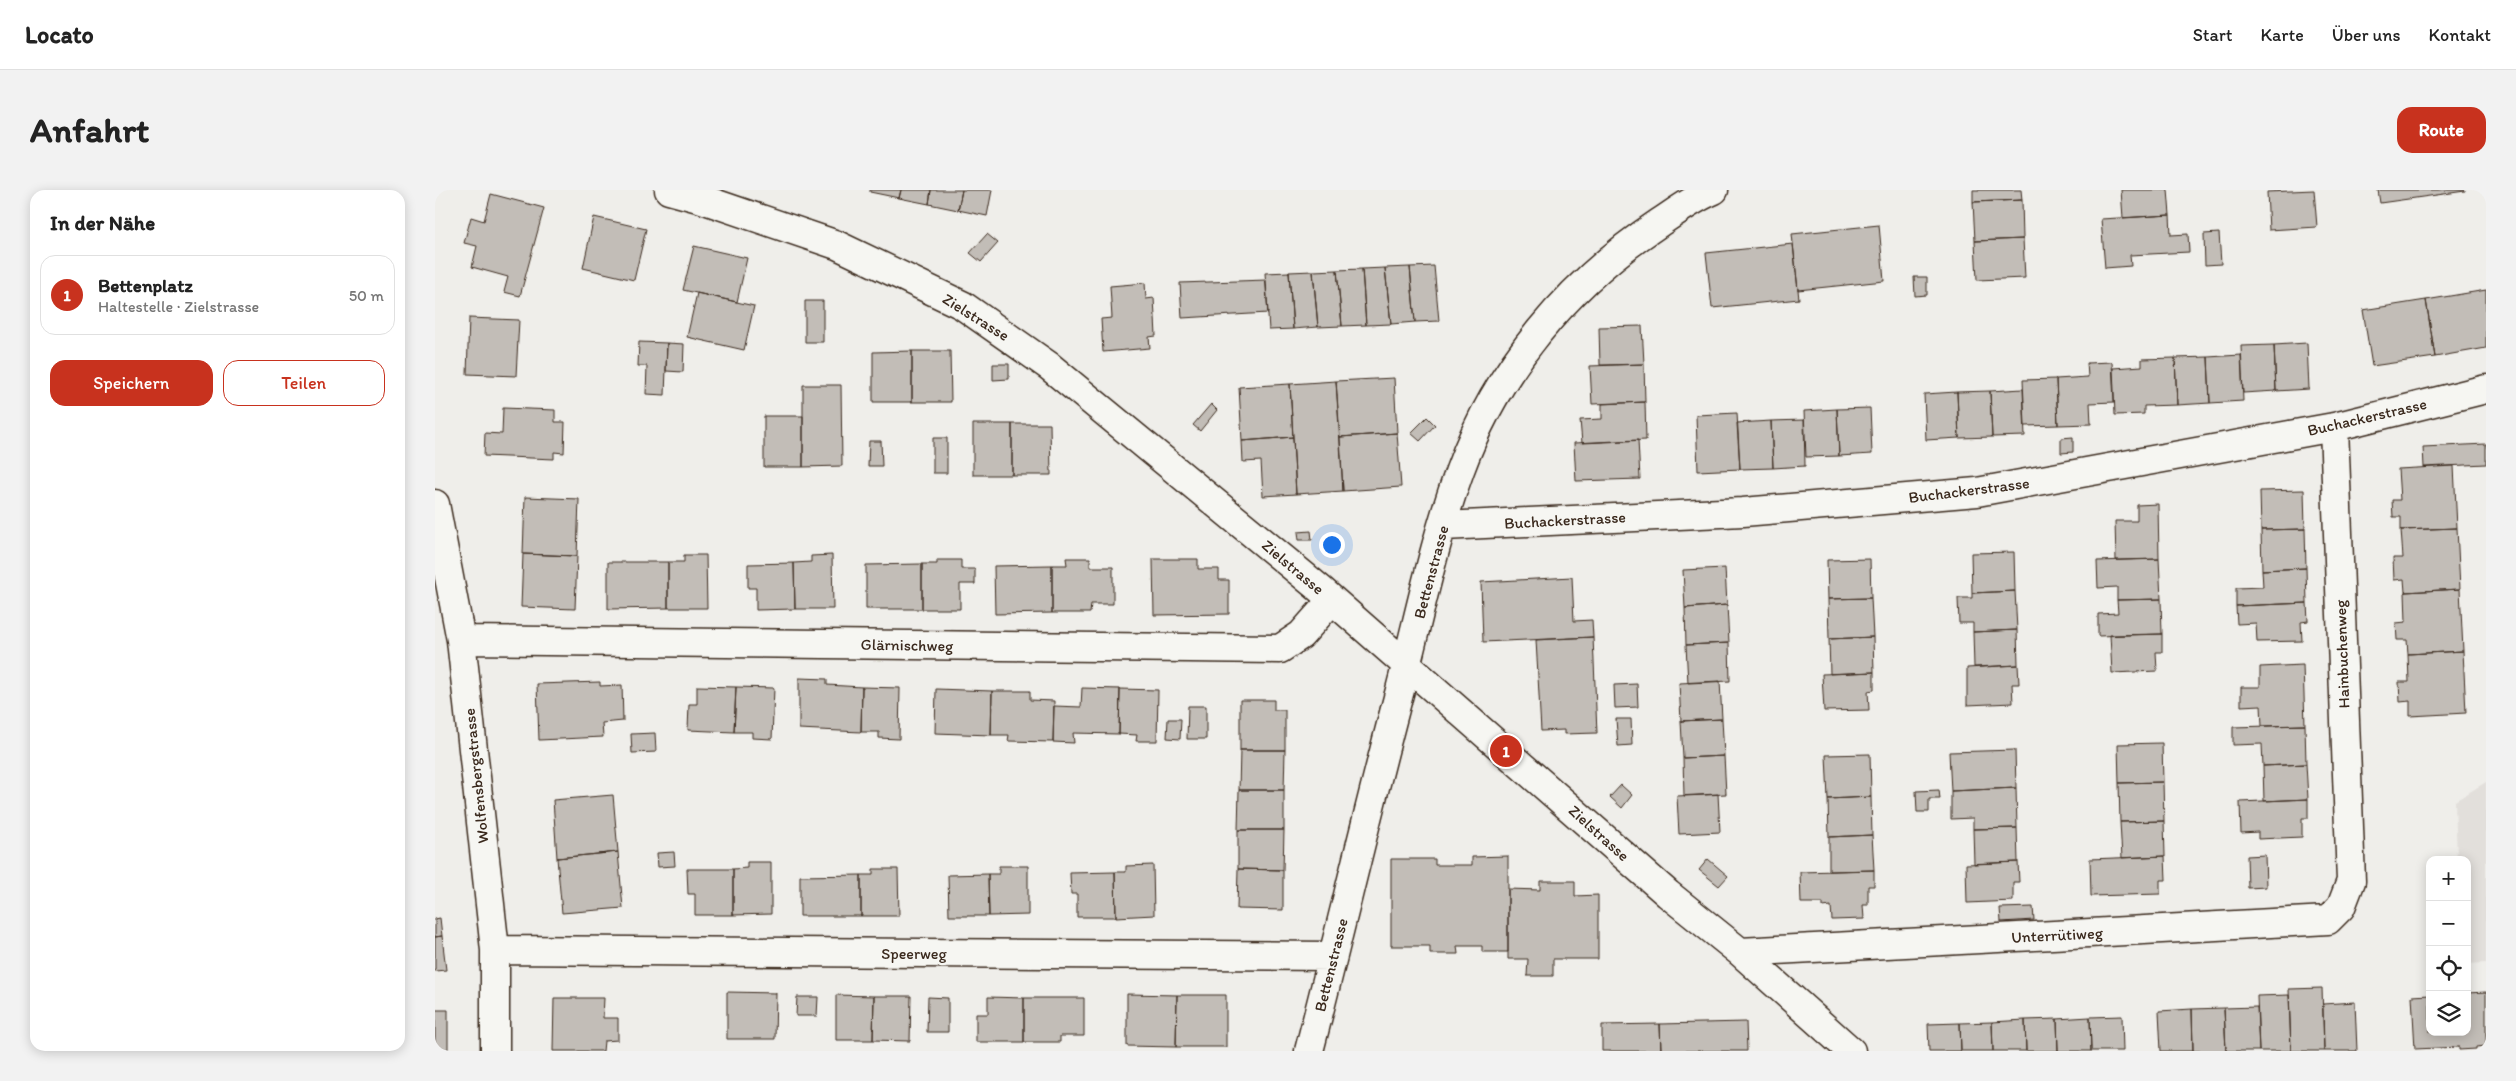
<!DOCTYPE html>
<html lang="de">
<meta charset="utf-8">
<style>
:root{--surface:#fff;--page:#f2f2f2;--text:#222;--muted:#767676;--line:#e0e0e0;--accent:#c8321e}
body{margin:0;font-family:Itim,sans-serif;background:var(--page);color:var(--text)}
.controls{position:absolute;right:15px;bottom:15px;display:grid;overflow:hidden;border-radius:10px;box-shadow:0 2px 12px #0003}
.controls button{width:45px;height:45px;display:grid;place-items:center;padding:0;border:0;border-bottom:1px solid var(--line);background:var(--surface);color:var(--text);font:25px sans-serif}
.you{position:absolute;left:896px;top:354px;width:18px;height:18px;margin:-12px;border:4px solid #fff;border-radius:50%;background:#1a73e8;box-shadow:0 0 0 8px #1a73e833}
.badge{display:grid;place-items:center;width:32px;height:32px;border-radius:50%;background:var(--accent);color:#fff;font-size:16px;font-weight:700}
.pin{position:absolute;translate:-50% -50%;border:2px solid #fff;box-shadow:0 1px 5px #0006}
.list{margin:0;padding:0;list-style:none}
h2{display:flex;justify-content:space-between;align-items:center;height:65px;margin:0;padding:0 20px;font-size:21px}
h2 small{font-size:16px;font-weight:400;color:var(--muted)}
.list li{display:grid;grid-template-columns:32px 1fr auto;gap:15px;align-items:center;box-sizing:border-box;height:80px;margin:0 10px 10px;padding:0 10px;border:1px solid var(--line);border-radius:15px}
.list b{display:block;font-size:19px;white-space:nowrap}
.list p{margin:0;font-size:16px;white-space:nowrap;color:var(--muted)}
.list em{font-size:16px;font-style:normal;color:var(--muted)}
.actions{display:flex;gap:10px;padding:15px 20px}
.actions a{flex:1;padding:11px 0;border:1px solid var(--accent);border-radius:15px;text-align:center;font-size:18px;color:var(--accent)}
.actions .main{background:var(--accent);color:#fff}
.icon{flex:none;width:28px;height:28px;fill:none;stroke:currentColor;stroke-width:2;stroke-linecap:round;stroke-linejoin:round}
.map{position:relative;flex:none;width:2051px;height:861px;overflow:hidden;border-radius:15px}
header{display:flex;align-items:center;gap:30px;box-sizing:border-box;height:70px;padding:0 25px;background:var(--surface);border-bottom:1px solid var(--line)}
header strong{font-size:24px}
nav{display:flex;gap:28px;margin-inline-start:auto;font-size:18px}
.intro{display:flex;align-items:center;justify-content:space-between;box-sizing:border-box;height:120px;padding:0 30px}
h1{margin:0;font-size:35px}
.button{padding:12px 22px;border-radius:15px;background:var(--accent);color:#fff;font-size:18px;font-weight:700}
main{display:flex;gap:30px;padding:0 30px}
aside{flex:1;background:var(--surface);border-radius:15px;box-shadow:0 2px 12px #0003}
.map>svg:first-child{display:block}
.built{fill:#e2dfdb}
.building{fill:#c2bdb7;stroke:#3b2a1e}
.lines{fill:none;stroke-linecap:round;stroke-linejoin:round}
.street-casing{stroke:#3b2a1e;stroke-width:31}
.street{stroke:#f6f6f2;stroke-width:28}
.labels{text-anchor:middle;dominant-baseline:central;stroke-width:4.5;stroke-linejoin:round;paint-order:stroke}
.street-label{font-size:16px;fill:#3b2a1e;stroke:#f6f6f2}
</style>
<header>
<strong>Locato</strong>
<nav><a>Start</a><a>Karte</a><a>Über uns</a><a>Kontakt</a></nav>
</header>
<div class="intro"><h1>Anfahrt</h1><a class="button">Route</a></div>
<main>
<aside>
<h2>In der Nähe<small></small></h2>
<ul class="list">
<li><span class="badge">1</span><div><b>Bettenplatz</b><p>Haltestelle · Zielstrasse</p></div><em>50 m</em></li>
</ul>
<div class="actions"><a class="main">Speichern</a><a>Teilen</a></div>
</aside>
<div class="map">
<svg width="2051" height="861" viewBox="0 0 2051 861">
<rect width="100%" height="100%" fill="#efeeea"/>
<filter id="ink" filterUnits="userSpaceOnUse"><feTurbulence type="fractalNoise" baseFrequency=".02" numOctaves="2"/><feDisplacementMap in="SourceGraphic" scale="10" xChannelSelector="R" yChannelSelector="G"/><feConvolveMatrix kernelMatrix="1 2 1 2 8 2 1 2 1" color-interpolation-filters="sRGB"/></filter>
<g filter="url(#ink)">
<path class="built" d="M 2051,592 L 2051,773 L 2032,774 L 2032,670 L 2022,670 L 2020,611 Z"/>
<path class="building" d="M 435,0 L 466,0 L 464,8 L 435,2 Z
M 466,0 L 496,0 L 494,14 L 464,8 Z
M 496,0 L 527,0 L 523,20 L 494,14 Z
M 527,0 L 557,0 L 552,26 L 523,20 Z
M 1538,0 L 1586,0 L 1587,10 L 1538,12 Z
M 1686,0 L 1733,0 L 1735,25 L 1688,28 Z
M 1879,0 L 1882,37 L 1834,40 L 1832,2 Z
M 1943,0 L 2030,0 L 2030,1 L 1945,13 Z
M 56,4 L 109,18 L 85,106 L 69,102 L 73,87 L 37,77 L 42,56 L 29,53 L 36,27 L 49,31 Z
M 1587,10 L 1588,49 L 1540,51 L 1538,12 Z
M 1735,25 L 1736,45 L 1753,44 L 1754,62 L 1695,65 L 1696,76 L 1670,78 L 1666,29 Z
M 159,27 L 211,39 L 199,90 L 148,78 Z
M 1444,35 L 1449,91 L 1363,100 L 1357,44 Z
M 1784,43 L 1786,74 L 1770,75 L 1769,44 Z
M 552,44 L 563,53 L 546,72 L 535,63 Z
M 1588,49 L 1590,88 L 1542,90 L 1540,51 Z
M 1358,54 L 1364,109 L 1277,118 L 1271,63 Z
M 259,56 L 312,68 L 302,112 L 248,100 Z
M 999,76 L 1004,131 L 980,132 L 975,77 Z
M 975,77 L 980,132 L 956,134 L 950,78 Z
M 950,78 L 956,134 L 931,135 L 927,79 Z
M 927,79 L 931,135 L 907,136 L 902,80 Z
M 902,80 L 907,136 L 883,137 L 878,81 Z
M 878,81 L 883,137 L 858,139 L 854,82 Z
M 854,82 L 858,139 L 834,140 L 830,83 Z
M 1479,87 L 1492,87 L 1492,105 L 1480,106 Z
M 831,90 L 833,123 L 747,128 L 745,93 Z
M 710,93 L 711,109 L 719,108 L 721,146 L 714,147 L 715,158 L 668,162 L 666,129 L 677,128 L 675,96 Z
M 2051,100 L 2051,158 L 2000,167 L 1991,110 Z
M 262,103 L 319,116 L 309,160 L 252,147 Z
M 1991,110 L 2000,167 L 1937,176 L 1928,120 Z
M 370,111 L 388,111 L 388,152 L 370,152 Z
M 34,128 L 84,130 L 81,186 L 32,184 Z
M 1207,136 L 1209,174 L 1165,175 L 1164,137 Z
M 204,152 L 232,153 L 230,205 L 211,204 L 212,176 L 203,176 Z
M 232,153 L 249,154 L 248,182 L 231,181 Z
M 1872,153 L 1874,199 L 1841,201 L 1839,155 Z
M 1839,155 L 1841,201 L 1808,203 L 1806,156 Z
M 477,161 L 477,212 L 438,212 L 438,162 Z
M 477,161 L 515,161 L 516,212 L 477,212 Z
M 1806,165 L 1808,211 L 1775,213 L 1773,167 Z
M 1773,167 L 1775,213 L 1742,215 L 1740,168 Z
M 1740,168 L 1742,215 L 1709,216 L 1709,224 L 1680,225 L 1678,178 L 1707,176 L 1707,169 Z
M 1677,172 L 1679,212 L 1655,213 L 1656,234 L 1623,235 L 1621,189 L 1653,187 L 1652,173 Z
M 558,174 L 574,174 L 574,189 L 558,190 Z
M 1209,174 L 1210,212 L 1157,214 L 1155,176 Z
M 959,188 L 962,243 L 905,247 L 901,191 Z
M 1621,189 L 1623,235 L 1590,236 L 1588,190 Z
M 901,191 L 908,301 L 861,304 L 855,194 Z
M 855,194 L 858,247 L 807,251 L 804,197 Z
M 368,195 L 406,195 L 407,276 L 368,277 Z
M 1588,199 L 1590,246 L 1557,247 L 1555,201 Z
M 1555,201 L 1557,247 L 1524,248 L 1522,202 Z
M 1522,202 L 1524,248 L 1491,250 L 1489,204 Z
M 1210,212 L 1211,250 L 1147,253 L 1145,230 L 1167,229 L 1167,214 Z
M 776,214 L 782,220 L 765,241 L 758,235 Z
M 68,218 L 120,220 L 120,232 L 130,232 L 129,263 L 119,262 L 119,269 L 49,266 L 50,243 L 67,244 Z
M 1435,218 L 1437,264 L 1404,266 L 1402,219 Z
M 1402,219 L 1404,266 L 1371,267 L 1369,221 Z
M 1302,223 L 1305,279 L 1263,281 L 1261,225 Z
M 329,226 L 368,226 L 368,277 L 329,277 Z
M 992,227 L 1000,235 L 985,251 L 976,243 Z
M 1369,230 L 1370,276 L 1338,278 L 1336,231 Z
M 1336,231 L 1338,278 L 1305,279 L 1302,233 Z
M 538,234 L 577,234 L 577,285 L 538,285 Z
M 577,234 L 615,234 L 616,285 L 577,285 Z
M 962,243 L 966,297 L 908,301 L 905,247 Z
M 858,247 L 861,304 L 828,306 L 826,271 L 808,272 L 807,251 Z
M 1638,247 L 1638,262 L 1626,263 L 1626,248 Z
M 498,248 L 512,248 L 512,283 L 498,283 Z
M 1203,250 L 1205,289 L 1141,291 L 1139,253 Z
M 434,251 L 446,251 L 447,276 L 433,276 Z
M 2051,254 L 2051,274 L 1989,277 L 1988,257 Z
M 2019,276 L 2022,338 L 1966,340 L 1966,327 L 1958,327 L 1957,310 L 1965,310 L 1963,279 Z
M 1869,300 L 1870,339 L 1826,340 L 1825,301 Z
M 90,307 L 144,309 L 142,366 L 88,364 Z
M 1723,314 L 1724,369 L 1681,370 L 1680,331 L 1702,331 L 1702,315 Z
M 2022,338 L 2025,399 L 1970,402 L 1969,389 L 1959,390 L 1958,368 L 1968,368 L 1966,340 Z
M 1870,339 L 1871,378 L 1827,380 L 1826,340 Z
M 876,341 L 877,350 L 864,350 L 863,342 Z
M 1579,362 L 1580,401 L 1537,403 L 1536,363 Z
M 88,364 L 142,366 L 140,419 L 86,417 Z
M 249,365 L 271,365 L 272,418 L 233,418 L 233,372 L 249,372 Z
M 397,365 L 398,419 L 360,419 L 359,373 L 376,372 L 376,366 Z
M 631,368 L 655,368 L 655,377 L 678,377 L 678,414 L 656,414 L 655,423 L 617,423 L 617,375 L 632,375 Z
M 718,369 L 763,369 L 763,379 L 784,379 L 784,390 L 794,390 L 794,424 L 719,425 Z
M 1435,369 L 1436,408 L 1393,409 L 1392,370 Z
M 1724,369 L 1726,409 L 1682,410 L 1682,397 L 1663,398 L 1662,371 Z
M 502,370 L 526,370 L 526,379 L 540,379 L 540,394 L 525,394 L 525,419 L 487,419 L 487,374 L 502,374 Z
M 173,372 L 233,372 L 233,418 L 173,419 Z
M 359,373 L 360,419 L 321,420 L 321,398 L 313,398 L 313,374 Z
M 487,374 L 487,419 L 431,419 L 431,375 Z
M 617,375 L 617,423 L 560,424 L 559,376 Z
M 1290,378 L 1292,415 L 1250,418 L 1248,380 Z
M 1871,378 L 1872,413 L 1801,416 L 1801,398 L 1828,397 L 1827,380 Z
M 1137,387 L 1139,431 L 1157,430 L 1158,447 L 1048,452 L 1046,392 Z
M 2025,399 L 2028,461 L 1973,464 L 1972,450 L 1962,450 L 1961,433 L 1971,432 L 1970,402 Z
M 1580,401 L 1582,440 L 1538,442 L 1538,433 L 1524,433 L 1523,408 L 1537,408 L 1537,403 Z
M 1436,408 L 1438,447 L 1394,449 L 1393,409 Z
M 1726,409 L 1727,444 L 1663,446 L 1663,424 L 1683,423 L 1682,410 Z
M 1872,413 L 1873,431 L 1866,432 L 1867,451 L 1822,452 L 1821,433 L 1802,434 L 1801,416 Z
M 1292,415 L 1294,453 L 1251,455 L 1250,418 Z
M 1582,440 L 1583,475 L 1539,477 L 1538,442 Z
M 1727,444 L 1727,462 L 1721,462 L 1722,481 L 1677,483 L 1675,445 Z
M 1158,447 L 1162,543 L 1129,544 L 1129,540 L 1106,541 L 1101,450 Z
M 1438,447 L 1439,482 L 1395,484 L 1394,449 Z
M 1294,453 L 1295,491 L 1253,493 L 1251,455 Z
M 2028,461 L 2031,523 L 1975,526 L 1975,511 L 1965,512 L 1964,492 L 1974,492 L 1973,464 Z
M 1583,475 L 1584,494 L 1577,494 L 1578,513 L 1532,515 L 1532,478 Z
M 1868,475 L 1870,535 L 1827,536 L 1826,515 L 1806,516 L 1806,497 L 1825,497 L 1825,477 Z
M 1439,482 L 1439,500 L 1433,501 L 1434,520 L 1389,521 L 1387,484 Z
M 364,488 L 392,489 L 392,495 L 427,497 L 426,542 L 364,539 Z
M 1285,491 L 1287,529 L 1246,531 L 1244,493 Z
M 165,492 L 165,496 L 187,495 L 188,531 L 167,533 L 168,547 L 104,550 L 102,494 Z
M 1202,494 L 1203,517 L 1180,518 L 1179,495 Z
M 262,496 L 301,497 L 299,542 L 253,540 L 254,514 L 262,514 Z
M 301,497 L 339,498 L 337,549 L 317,548 L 317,542 L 299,542 Z
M 427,497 L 465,498 L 464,549 L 444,548 L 444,542 L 426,542 Z
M 647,498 L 685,499 L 684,544 L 638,543 L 639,553 L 618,552 L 619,516 L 646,517 Z
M 501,499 L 557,501 L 556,545 L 500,543 Z
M 685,499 L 723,500 L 722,551 L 701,551 L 702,545 L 684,544 Z
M 557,501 L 595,501 L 595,510 L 619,511 L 618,552 L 573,551 L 574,545 L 556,545 Z
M 805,510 L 839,510 L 839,520 L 850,520 L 850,560 L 805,560 Z
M 753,516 L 771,516 L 771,549 L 752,549 Z
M 733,529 L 746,529 L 745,549 L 732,548 Z
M 1181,529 L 1196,529 L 1197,555 L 1183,556 Z
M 1287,529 L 1289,566 L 1248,568 L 1246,531 Z
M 1870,535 L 1871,574 L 1828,576 L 1827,554 L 1798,555 L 1798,537 Z
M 220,543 L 221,562 L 197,563 L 196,544 Z
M 1727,553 L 1728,592 L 1684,593 L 1683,554 Z
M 805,560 L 850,560 L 849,600 L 804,600 Z
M 1580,560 L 1581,598 L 1516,601 L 1514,562 Z
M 1435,564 L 1436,607 L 1393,609 L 1391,565 Z
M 1289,566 L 1291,604 L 1249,606 L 1248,568 Z
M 1871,574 L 1873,609 L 1829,611 L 1828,576 Z
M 1728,592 L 1729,631 L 1685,632 L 1684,593 Z
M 1186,595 L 1197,605 L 1187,618 L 1175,607 Z
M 1581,598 L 1582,638 L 1538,639 L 1538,628 L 1516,629 L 1516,601 Z
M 804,600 L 849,600 L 849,640 L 803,640 Z
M 1504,600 L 1505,609 L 1494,609 L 1494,622 L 1482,622 L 1481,601 Z
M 1283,604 L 1285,642 L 1244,644 L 1242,606 Z
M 178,605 L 183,662 L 122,668 L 118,610 Z
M 1436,607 L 1437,645 L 1394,647 L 1393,609 Z
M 1873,609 L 1873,628 L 1867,628 L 1867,647 L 1823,649 L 1823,642 L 1806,643 L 1805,612 Z
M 1729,631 L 1730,666 L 1687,668 L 1685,632 Z
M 1582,638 L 1583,672 L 1539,674 L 1538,639 Z
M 803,640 L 849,640 L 848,680 L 803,679 Z
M 1437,645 L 1439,680 L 1394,681 L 1394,647 Z
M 183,662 L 188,718 L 127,723 L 122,668 Z
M 239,662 L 240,676 L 223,677 L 222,663 Z
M 1830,665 L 1831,697 L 1813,698 L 1812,666 Z
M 1073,666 L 1073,762 L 1047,762 L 1047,756 L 1022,756 L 1023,764 L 995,764 L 995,756 L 956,756 L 956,669 L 1000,669 L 1000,675 L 1037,675 L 1037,667 Z
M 1730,666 L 1731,690 L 1725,690 L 1725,704 L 1656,706 L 1655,669 Z
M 1273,669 L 1293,686 L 1284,696 L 1264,680 Z
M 312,672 L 336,672 L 336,724 L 298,725 L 298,679 L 312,678 Z
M 1583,672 L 1584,692 L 1578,692 L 1578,711 L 1532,713 L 1531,674 Z
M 718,675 L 719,725 L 681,727 L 680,682 L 691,682 L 691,676 Z
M 564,676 L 593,676 L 593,725 L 554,726 L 553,684 L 564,684 Z
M 252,679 L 298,679 L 298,725 L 260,725 L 260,704 L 253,704 Z
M 438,679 L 463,679 L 464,726 L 426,726 L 426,685 L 438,685 Z
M 803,679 L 848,680 L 848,720 L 802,719 Z
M 1439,680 L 1439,696 L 1433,696 L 1433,715 L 1428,715 L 1429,729 L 1397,730 L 1396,716 L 1388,717 L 1388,713 L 1366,713 L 1365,682 Z
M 680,682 L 681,727 L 642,727 L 642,704 L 636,704 L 635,683 Z
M 553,684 L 554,726 L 514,726 L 513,685 Z
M 426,685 L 426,726 L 365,726 L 365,686 Z
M 1105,691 L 1140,691 L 1140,706 L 1163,705 L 1163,769 L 1118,769 L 1118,786 L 1092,786 L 1093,769 L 1073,769 L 1073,699 L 1105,700 Z
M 1598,717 L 1599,730 L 1566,732 L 1565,718 Z
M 5,728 L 7,746 L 0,747 L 0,729 Z
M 7,746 L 11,780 L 0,781 L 0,747 Z
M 1887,798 L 1889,861 L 1856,861 L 1854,799 Z
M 292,802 L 341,803 L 340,849 L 292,849 Z
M 2051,802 L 2051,856 L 2041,857 L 2041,859 L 2024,860 L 2024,857 L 1980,859 L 1977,806 L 1995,805 L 1995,842 L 2032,842 L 2032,803 Z
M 692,804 L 742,805 L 741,857 L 692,856 Z
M 401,805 L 439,806 L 438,850 L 401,850 Z
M 742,805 L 791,805 L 791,857 L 741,857 Z
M 1854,805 L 1856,861 L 1824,861 L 1822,806 Z
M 439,806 L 476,806 L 475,851 L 438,850 Z
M 362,807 L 383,807 L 382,826 L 361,826 Z
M 493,807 L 513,808 L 513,842 L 492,842 Z
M 553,807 L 589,808 L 589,852 L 541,852 L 541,824 L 553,824 Z
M 119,808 L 169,808 L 168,828 L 183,828 L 183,850 L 169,851 L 168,861 L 118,861 Z
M 589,808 L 649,808 L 649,846 L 625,846 L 625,852 L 589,852 Z
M 1920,812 L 1922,861 L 1889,861 L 1888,814 Z
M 1822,817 L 1824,861 L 1791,861 L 1789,818 Z
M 1789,818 L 1791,861 L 1758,861 L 1757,819 Z
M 1757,819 L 1758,861 L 1726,861 L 1724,821 Z
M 0,820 L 13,820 L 13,861 L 0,861 Z
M 1687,826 L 1688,861 L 1656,861 L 1655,827 Z
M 1655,827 L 1656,861 L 1623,861 L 1622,829 Z
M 1622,829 L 1623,861 L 1591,861 L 1590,830 Z
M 1590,830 L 1591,861 L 1558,861 L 1557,832 Z
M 1311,832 L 1312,861 L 1226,861 L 1225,834 Z
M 1557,832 L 1558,861 L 1526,861 L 1525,833 Z
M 1525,833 L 1526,861 L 1494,861 L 1493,834 Z
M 1225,834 L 1226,861 L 1167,861 L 1167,835 Z"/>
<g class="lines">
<g class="street-casing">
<path id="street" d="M 234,0 L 267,9 L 402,55 L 527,115 L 614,176 L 885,399 L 1233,704 L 1305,762 L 1416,861
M 0,314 L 26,450 L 60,760 L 60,861
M 1008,336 L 1308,322 L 1542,302 L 1899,237 L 2051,199
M 26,450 L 845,459 L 866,445 L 897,410
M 60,760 L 898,766
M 1305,762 L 1893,730 L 1906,717 L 1916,691 L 1899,237
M 874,861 C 905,741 933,620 965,500 C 984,427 999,351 1025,280 C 1062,178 1135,92 1224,33 C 1242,21 1259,8 1279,0"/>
</g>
<use href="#street" class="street"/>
</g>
</g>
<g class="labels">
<g class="street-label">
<text transform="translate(541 127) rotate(32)">Zielstrasse</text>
<text transform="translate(1932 227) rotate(-13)">Buchackerstrasse</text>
<text transform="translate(1534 300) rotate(-7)">Buchackerstrasse</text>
<text transform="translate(1130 330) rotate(-3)">Buchackerstrasse</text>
<text transform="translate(858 377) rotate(40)">Zielstrasse</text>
<text transform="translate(996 382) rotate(-75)">Bettenstrasse</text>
<text transform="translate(472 455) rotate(1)">Glärnischweg</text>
<text transform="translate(1907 464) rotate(-92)">Hainbuchenweg</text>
<text transform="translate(41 586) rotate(-96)">Wolfensbergstrasse</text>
<text transform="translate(1164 643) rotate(42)">Zielstrasse</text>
<text transform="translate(1622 745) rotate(-3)">Unterrütiweg</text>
<text x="479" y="763">Speerweg</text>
<text transform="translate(896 775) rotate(-76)">Bettenstrasse</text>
</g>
</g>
</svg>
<div class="controls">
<button>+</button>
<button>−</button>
<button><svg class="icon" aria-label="locate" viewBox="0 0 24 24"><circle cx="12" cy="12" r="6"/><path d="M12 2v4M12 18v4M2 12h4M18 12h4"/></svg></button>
<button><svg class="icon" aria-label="layers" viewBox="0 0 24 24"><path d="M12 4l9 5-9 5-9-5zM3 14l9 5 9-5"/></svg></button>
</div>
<div class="you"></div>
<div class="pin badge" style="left:1071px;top:561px">1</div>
</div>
</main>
